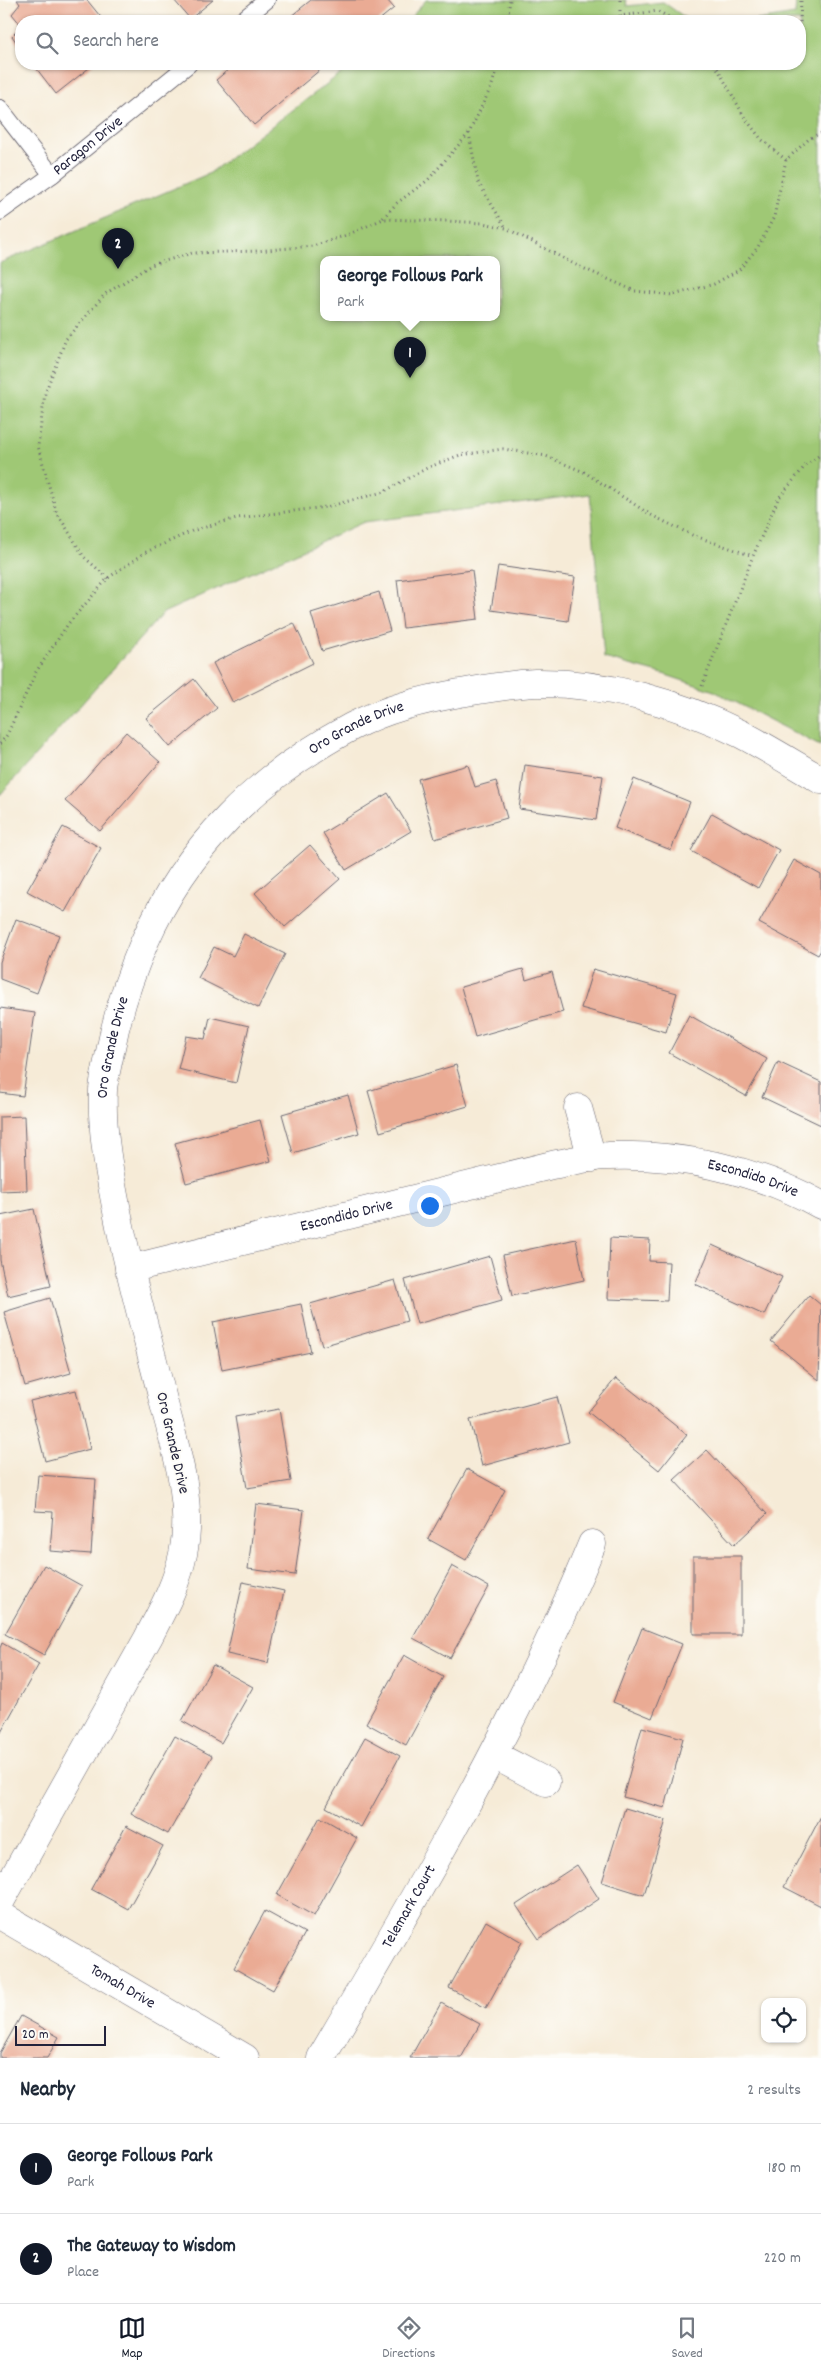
<!DOCTYPE html>
<style>
:root{--surface:#fff;--page:#f2f2f3;--text:#1f2937;--muted:#747a83;--line:#e0e1e3;--accent:#111827}
body{margin:0;font-family:Dekko,sans-serif;background:var(--page);color:var(--text)}
.controls{position:absolute;right:15px;bottom:15px;display:grid;overflow:hidden;border-radius:10px;box-shadow:0 1px 4px #0004}
.controls button{width:45px;height:45px;display:grid;place-items:center;padding:0;border:0;border-bottom:1px solid var(--line);background:var(--surface);color:var(--text);font:25px sans-serif}
.scale{position:absolute;left:15px;bottom:12px;width:91px;box-sizing:border-box;padding-left:5px;border:2px solid #22223b;border-top:0;font-size:14px;line-height:18px;white-space:nowrap;color:#22223b;-webkit-text-stroke:4px #fdfcf7;paint-order:stroke}
.you{position:absolute;left:429px;top:1205px;width:18px;height:18px;margin:-12px;border:4px solid #fff;border-radius:50%;background:#1a73e8;box-shadow:0 0 0 8px #1a73e833}
.badge{display:grid;place-items:center;width:32px;height:32px;border-radius:50%;background:var(--accent);color:#fff;font-size:16px;font-weight:700}
.pin{position:absolute;translate:-50% -41px;filter:drop-shadow(0 1px 2px #0008)}
.pin::after{content:'';position:absolute;top:26px;width:18px;height:15px;background:inherit;clip-path:polygon(0 0,100% 0,50% 100%)}
.popup{position:absolute;left:320px;top:256px;width:180px;height:65px;box-sizing:border-box;display:grid;place-content:center;border-radius:10px;background:var(--surface);filter:drop-shadow(0 1px 4px #0005);font-size:16px;white-space:nowrap;color:var(--muted)}
.popup b{font-size:19px;color:var(--text)}
.popup::after{content:'';position:absolute;left:50%;top:100%;margin-left:-10px;border:10px solid transparent;border-top-color:var(--surface)}
.list{margin:0;padding:0;list-style:none}
h2{display:flex;justify-content:space-between;align-items:center;height:65px;margin:0;padding:0 20px;font-size:21px}
h2 small{font-size:16px;font-weight:400;color:var(--muted)}
.list li{display:grid;grid-template-columns:32px 1fr auto;gap:15px;align-items:center;box-sizing:border-box;height:90px;padding:0 20px;border-top:1px solid var(--line)}
.list b{display:block;font-size:19px;white-space:nowrap}
.list p{margin:0;font-size:16px;white-space:nowrap;color:var(--muted)}
.list em{font-size:16px;font-style:normal;color:var(--muted)}
.icon{flex:none;width:28px;height:28px;fill:none;stroke:currentColor;stroke-width:2;stroke-linecap:round;stroke-linejoin:round}
.map{position:relative;flex:none;width:821px;height:2058px;overflow:hidden}
.search{position:absolute;background:var(--surface);box-shadow:0 1px 4px #0004;left:15px;right:15px;top:15px;height:55px;display:flex;align-items:center;gap:12px;box-sizing:border-box;padding:0 18px;border-radius:20px;color:var(--muted);font-size:19px}
.sheet{height:245px;background:var(--surface)}
nav{display:flex;justify-content:space-around;align-items:center;box-sizing:border-box;height:70px;border-top:1px solid var(--line);background:var(--surface);font-size:14px;color:var(--muted)}
nav a{display:grid;justify-items:center;gap:2px}
nav .on{color:var(--accent)}
.map>svg:first-child{display:block}
.green{fill:#9fc874;stroke:#607558;fill-rule:evenodd}
.building{fill:#eaab94}
.lines{fill:none;stroke-linecap:round;stroke-linejoin:round}
.lane-casing{stroke:#6c6872;stroke-width:18}
.street-casing{stroke:#6c6872;stroke-width:29}
.path{stroke:#6c6872;stroke-width:3;stroke-dasharray:1 4;stroke-linecap:butt}
.lane{stroke:#fff;stroke-width:16}
.street{stroke:#fff;stroke-width:28}
.labels{text-anchor:middle;dominant-baseline:central;stroke-width:4;stroke-linejoin:round;paint-order:stroke}
.street-label{font-size:16px;fill:#22223b;stroke:#fdfcf7}
</style>
<div class="map">
<svg width="821" height="2058" viewBox="0 0 821 2058">
<rect width="100%" height="100%" fill="#fdfcf7"/>
<filter id="ink" filterUnits="userSpaceOnUse"><feTurbulence type="fractalNoise" baseFrequency=".02" numOctaves="2"/><feDisplacementMap in="SourceGraphic" scale="10" xChannelSelector="R" yChannelSelector="G"/><feConvolveMatrix kernelMatrix="1 2 1 2 8 2 1 2 1" color-interpolation-filters="sRGB"/></filter>
<filter id="wash" filterUnits="userSpaceOnUse"><feTurbulence type="fractalNoise" baseFrequency=".0096" numOctaves="4" result="noise"/><feDisplacementMap in="SourceGraphic" scale="20" xChannelSelector="R" yChannelSelector="G"/><feGaussianBlur stdDeviation="1.12" result="paint"/><feColorMatrix in="noise" values="0 0 0 0 0 0 0 0 0 0 0 0 0 0 0 0 0 1.4 0 .05"/><feComposite in="paint" operator="in"/></filter>
<g filter="url(#wash)">
<rect width="100%" height="100%" fill="#f6ebd7"/>
<path class="green" d="M 426,0 L 626,0 L 627,6 L 663,2 L 690,21 L 408,21 Z
M 796,0 L 821,0 L 820,746 L 714,691 L 663,674 L 604,658 L 590,494 L 364,522 L 163,613 L 0,795 L 0,263 L 210,173 L 353,64 L 800,64 L 800,21 L 751,21 L 795,14 ZM 324,259 L 496,259 L 496,317 L 324,317 Z"/>
<g id="blocks">
<path class="building" d="M 17,0 L 87,0 L 104,21 L 21,21 L 21,25 L 12,14 L 20,4 Z
M 174,0 L 213,0 L 190,19 Z
M 311,0 L 387,0 L 394,8 L 378,21 L 285,21 Z
M 21,27 L 21,49 L 12,36 Z
M 33,64 L 94,64 L 56,94 Z
M 235,64 L 327,64 L 254,125 L 216,80 Z
M 498,566 L 575,577 L 568,621 L 491,610 Z
M 472,570 L 478,619 L 403,628 L 397,580 Z
M 379,592 L 390,631 L 322,651 L 311,613 Z
M 294,623 L 313,663 L 233,703 L 213,663 Z
M 194,679 L 217,708 L 170,747 L 146,718 Z
M 126,732 L 160,762 L 100,831 L 65,801 Z
M 468,765 L 475,787 L 496,781 L 507,818 L 435,839 L 418,779 Z
M 525,765 L 603,776 L 596,820 L 519,809 Z
M 634,779 L 690,802 L 671,850 L 615,828 Z
M 388,793 L 411,831 L 346,870 L 323,833 Z
M 712,813 L 779,850 L 758,888 L 691,851 Z
M 63,827 L 101,848 L 65,912 L 27,891 Z
M 310,845 L 340,879 L 285,927 L 255,893 Z
M 794,860 L 821,875 L 821,950 L 818,955 L 759,923 Z
M 16,919 L 59,935 L 37,993 L 0,979 L 0,962 Z
M 244,934 L 285,954 L 258,1008 L 198,978 L 214,947 L 233,956 Z
M 523,969 L 526,980 L 552,972 L 563,1012 L 475,1037 L 461,987 Z
M 593,969 L 677,993 L 666,1032 L 581,1008 Z
M 0,1008 L 35,1013 L 23,1096 L 0,1093 Z
M 689,1015 L 767,1059 L 746,1096 L 669,1053 Z
M 210,1017 L 249,1026 L 236,1083 L 178,1069 L 186,1036 L 205,1039 Z
M 778,1062 L 821,1082 L 821,1125 L 762,1097 Z
M 456,1065 L 468,1106 L 380,1132 L 368,1091 Z
M 348,1095 L 359,1133 L 293,1153 L 282,1114 Z
M 24,1116 L 27,1190 L 0,1191 L 0,1117 Z
M 260,1120 L 271,1161 L 186,1183 L 175,1143 Z
M 34,1209 L 51,1286 L 8,1296 L 0,1260 L 0,1216 Z
M 610,1238 L 650,1240 L 649,1261 L 669,1262 L 667,1301 L 608,1299 Z
M 576,1239 L 584,1280 L 512,1296 L 503,1255 Z
M 712,1245 L 782,1277 L 764,1315 L 695,1284 Z
M 490,1256 L 502,1300 L 417,1324 L 405,1280 Z
M 395,1280 L 407,1321 L 322,1346 L 310,1304 Z
M 809,1295 L 821,1305 L 819,1380 L 771,1341 Z
M 50,1298 L 71,1373 L 25,1386 L 4,1312 Z
M 301,1304 L 311,1352 L 222,1370 L 213,1322 Z
M 616,1378 L 687,1435 L 659,1470 L 588,1412 Z
M 76,1390 L 90,1449 L 45,1461 L 30,1401 Z
M 557,1397 L 569,1442 L 482,1466 L 470,1420 Z
M 279,1409 L 291,1481 L 247,1488 L 235,1417 Z
M 707,1450 L 767,1514 L 734,1545 L 674,1480 Z
M 467,1469 L 505,1490 L 466,1560 L 428,1539 Z
M 38,1475 L 96,1479 L 91,1554 L 50,1551 L 53,1512 L 35,1511 Z
M 256,1504 L 304,1510 L 295,1575 L 248,1569 Z
M 693,1556 L 741,1556 L 741,1634 L 693,1634 Z
M 44,1565 L 82,1586 L 44,1655 L 5,1634 Z
M 452,1566 L 489,1587 L 450,1658 L 413,1638 Z
M 243,1582 L 284,1591 L 268,1663 L 227,1654 Z
M 642,1628 L 682,1644 L 652,1718 L 613,1702 Z
M 2,1643 L 39,1664 L 0,1734 L 0,1648 Z
M 404,1655 L 443,1677 L 406,1745 L 366,1723 Z
M 213,1665 L 253,1687 L 221,1743 L 182,1721 Z
M 642,1727 L 683,1738 L 665,1808 L 623,1797 Z
M 175,1736 L 212,1756 L 168,1834 L 131,1814 Z
M 365,1737 L 400,1756 L 361,1827 L 326,1807 Z
M 625,1808 L 666,1820 L 644,1895 L 602,1882 Z
M 821,1816 L 821,1906 L 784,1887 Z
M 320,1817 L 357,1838 L 314,1916 L 277,1895 Z
M 126,1826 L 163,1846 L 128,1909 L 91,1889 Z
M 577,1865 L 599,1899 L 539,1939 L 516,1905 Z
M 265,1911 L 305,1933 L 273,1990 L 234,1968 Z
M 486,1921 L 522,1942 L 486,2008 L 449,1988 Z
M 441,2003 L 480,2024 L 461,2058 L 410,2058 Z
M 21,2016 L 59,2037 L 47,2058 L 0,2058 L 0,2053 Z"/>
</g>
</g>
<g filter="url(#ink)">
<use href="#blocks" fill-opacity="0" stroke="#6c6872" stroke-width="1"/>
<g class="lines">
<g class="lane-casing">
<g id="lane">
<path d="M 241,21 L 267,0"/>
<path id="s1" d="M 0,108 L 52,175 L 189,64"/>
<path d="M 0,212 L 52,175"/>
</g>
</g>
<g class="street-casing">
<g id="street">
<path d="M 578,1108 L 592,1158"/>
<path id="s2" d="M 129,1269 L 552,1165 C 570,1162 589,1156 608,1156 C 680,1153 758,1170 821,1205"/>
<path d="M 494,1755 L 546,1782"/>
<path id="s3" d="M 0,1902 L 148,1638 C 162,1611 177,1584 183,1554 C 194,1501 175,1448 162,1396 C 148,1340 132,1283 120,1226 C 111,1181 101,1136 103,1090 C 104,1077 108,1064 110,1052 C 117,1015 129,978 144,943 C 187,845 258,777 351,727 C 385,709 422,700 460,693 C 484,689 511,684 535,683 C 606,682 679,703 741,734 C 768,748 795,765 821,780"/>
<path id="s4" d="M 0,1915 L 245,2058"/>
<path id="s5" d="M 321,2058 C 419,1891 518,1724 592,1544"/>
</g>
</g>
<path class="path" d="M 620,0 L 620,16 L 658,11 L 675,21
M 507,21 L 510,0
M 800,22 L 801,0
M 715,64 L 745,118 L 762,140 L 786,160
M 469,133 L 478,182 L 506,228
M 383,218 L 397,203 L 428,180 L 469,133 L 492,85 L 498,64
M 108,578 L 84,557 L 56,511 L 38,446 L 45,393 L 66,339 L 105,294 L 151,265 L 192,253 L 256,251 L 313,246 L 347,235 L 383,219 L 447,221 L 483,223 L 506,228 L 576,265 L 635,291 L 673,295 L 714,284 L 739,270 L 758,247 L 774,217 L 786,160 L 810,138 L 821,133
M 702,686 L 753,556 L 778,499 L 806,465 L 821,454
M 0,744 L 7,735 L 36,672 L 68,624 L 108,578 L 144,553 L 192,531 L 237,518 L 326,507 L 383,492 L 427,468 L 460,455 L 503,449 L 546,456 L 584,472 L 651,515 L 692,535 L 753,556"/>
<use href="#lane" class="lane"/>
<use href="#street" class="street"/>
</g>
</g>
<g class="labels">
<g class="street-label">
<text stroke="none"><textPath href="#s1" startOffset="131">Paragon Drive</textPath></text>
<text stroke="none"><textPath href="#s3" startOffset="1330">Oro Grande Drive</textPath></text>
<text stroke="none"><textPath href="#s3" startOffset="911">Oro Grande Drive</textPath></text>
<text stroke="none"><textPath href="#s2" startOffset="640">Escondido Drive</textPath></text>
<text stroke="none"><textPath href="#s2" startOffset="224">Escondido Drive</textPath></text>
<text transform="translate(172 1443) rotate(77)">Oro Grande Drive</text>
<text stroke="none"><textPath href="#s5" startOffset="175">Telemark Court</textPath></text>
<text stroke="none"><textPath href="#s4" startOffset="142">Tomah Drive</textPath></text>
</g>
</g>
</svg>
<div class="controls">
<button><svg class="icon" aria-label="locate" viewBox="0 0 24 24"><circle cx="12" cy="12" r="6"/><path d="M12 2v4M12 18v4M2 12h4M18 12h4"/></svg></button>
</div>
<div class="scale">20 m</div>
<div class="you"></div>
<div class="pin badge" style="left:410px;top:378px">1</div>
<div class="popup"><b>George Follows Park</b>Park</div>
<div class="pin badge" style="left:118px;top:269px">2</div>
<div class="search"><svg class="icon" aria-label="search" viewBox="0 0 24 24"><circle cx="10" cy="10" r="6"/><path d="M15 15l6 6"/></svg>Search here</div>
</div>
<section class="sheet">
<h2>Nearby<small>2 results</small></h2>
<ul class="list">
<li><span class="badge">1</span><div><b>George Follows Park</b><p>Park</p></div><em>180 m</em></li>
<li><span class="badge">2</span><div><b>The Gateway to Wisdom</b><p>Place</p></div><em>220 m</em></li>
</ul>
</section>
<nav>
<a class="on"><svg class="icon" aria-label="map" viewBox="0 0 24 24"><path d="M3 6l6-2 6 2 6-2v14l-6 2-6-2-6 2zM9 4v14M15 6v14"/></svg>Map</a>
<a><svg class="icon" aria-label="directions" viewBox="0 0 24 24"><path d="M12 3l9 9-9 9-9-9zM9 14v-3h6M13 9l2 2-2 2"/></svg>Directions</a>
<a><svg class="icon" aria-label="saved" viewBox="0 0 24 24"><path d="M7 4h10v16l-5-4-5 4z"/></svg>Saved</a>
</nav>
